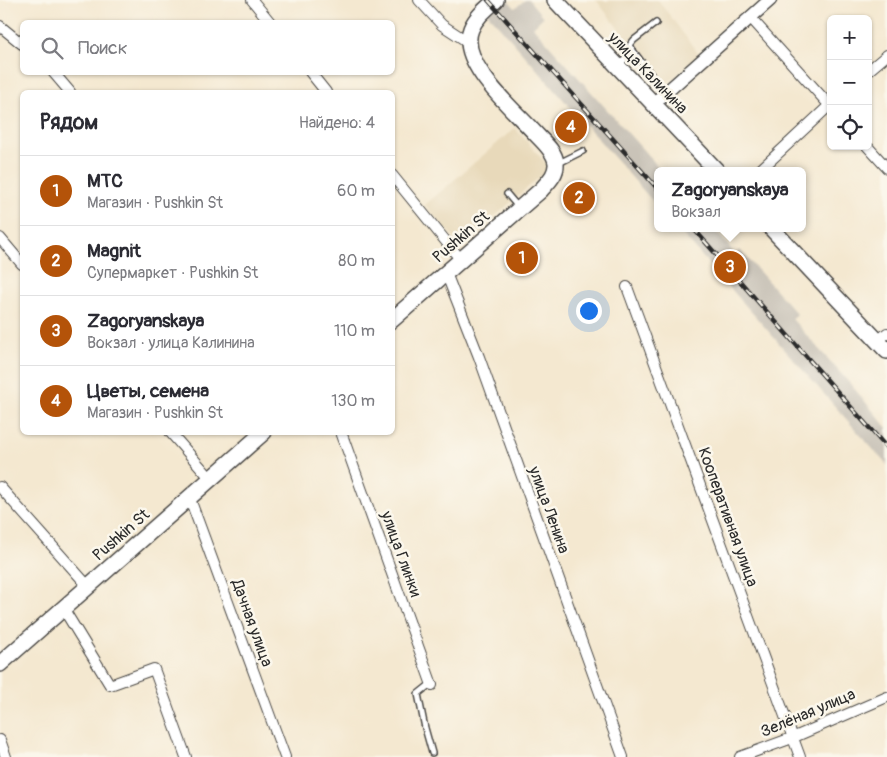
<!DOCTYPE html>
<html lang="ru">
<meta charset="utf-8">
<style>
:root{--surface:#fff;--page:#f2f2f3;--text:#2b2b33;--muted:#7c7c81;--line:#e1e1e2;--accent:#b45309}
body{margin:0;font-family:Pangolin,sans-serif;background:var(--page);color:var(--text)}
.controls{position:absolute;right:15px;top:15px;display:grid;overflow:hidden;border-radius:8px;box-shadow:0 1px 4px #0004}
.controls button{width:45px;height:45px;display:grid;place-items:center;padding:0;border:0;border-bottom:1px solid var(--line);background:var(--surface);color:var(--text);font:25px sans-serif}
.you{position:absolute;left:588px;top:310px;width:18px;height:18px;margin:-12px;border:4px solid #fff;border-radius:50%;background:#1a73e8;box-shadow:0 0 0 8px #1a73e833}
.badge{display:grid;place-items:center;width:32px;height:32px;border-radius:50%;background:var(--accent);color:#fff;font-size:16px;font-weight:700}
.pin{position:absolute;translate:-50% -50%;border:2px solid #fff;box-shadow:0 1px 5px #0006}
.popup{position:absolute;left:654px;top:167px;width:152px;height:65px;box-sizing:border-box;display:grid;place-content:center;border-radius:8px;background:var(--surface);filter:drop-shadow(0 1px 4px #0005);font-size:16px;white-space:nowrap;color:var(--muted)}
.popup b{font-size:19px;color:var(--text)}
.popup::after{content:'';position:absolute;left:50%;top:100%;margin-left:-10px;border:10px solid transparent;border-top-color:var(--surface)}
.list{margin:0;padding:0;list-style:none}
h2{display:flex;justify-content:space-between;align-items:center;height:65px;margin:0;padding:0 20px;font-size:21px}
h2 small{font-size:16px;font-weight:400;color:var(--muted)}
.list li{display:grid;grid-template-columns:32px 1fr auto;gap:15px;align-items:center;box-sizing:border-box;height:70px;padding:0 20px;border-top:1px solid var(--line)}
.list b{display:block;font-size:19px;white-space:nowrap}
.list p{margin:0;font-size:16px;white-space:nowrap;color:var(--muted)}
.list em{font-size:16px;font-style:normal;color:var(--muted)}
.icon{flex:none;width:28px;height:28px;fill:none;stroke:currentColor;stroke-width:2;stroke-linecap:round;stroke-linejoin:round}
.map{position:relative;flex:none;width:887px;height:757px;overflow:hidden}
.search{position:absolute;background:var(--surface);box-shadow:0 1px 4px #0004;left:20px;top:20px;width:375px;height:55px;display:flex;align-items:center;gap:12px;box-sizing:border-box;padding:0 18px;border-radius:8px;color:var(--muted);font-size:19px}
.panel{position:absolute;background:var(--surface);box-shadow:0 1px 4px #0004;left:20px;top:90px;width:375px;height:345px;border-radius:8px}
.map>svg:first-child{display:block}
.built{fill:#e8d9ba}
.industrial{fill:#c9c3b8}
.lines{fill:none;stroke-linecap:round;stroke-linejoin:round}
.service-casing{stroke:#494744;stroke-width:8}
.minor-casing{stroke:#494744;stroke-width:12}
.tertiary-casing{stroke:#494744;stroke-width:15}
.secondary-casing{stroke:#494744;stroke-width:18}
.service{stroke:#fff;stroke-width:5}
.minor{stroke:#fff;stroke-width:10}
.tertiary{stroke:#fff;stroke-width:12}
.secondary{stroke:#fff;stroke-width:15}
.rail-casing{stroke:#2b2b2b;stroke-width:4.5}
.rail{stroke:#fbf7ec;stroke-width:2.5;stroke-dasharray:8;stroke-linecap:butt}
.labels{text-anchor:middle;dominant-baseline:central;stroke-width:5;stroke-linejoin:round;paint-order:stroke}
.street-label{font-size:16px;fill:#2b2b2b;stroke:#fbf7ec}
</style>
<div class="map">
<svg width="887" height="757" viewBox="0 0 887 757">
<rect width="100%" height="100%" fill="#fbf7ec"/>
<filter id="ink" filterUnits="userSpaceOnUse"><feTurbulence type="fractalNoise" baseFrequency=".02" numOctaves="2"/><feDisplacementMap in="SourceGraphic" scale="10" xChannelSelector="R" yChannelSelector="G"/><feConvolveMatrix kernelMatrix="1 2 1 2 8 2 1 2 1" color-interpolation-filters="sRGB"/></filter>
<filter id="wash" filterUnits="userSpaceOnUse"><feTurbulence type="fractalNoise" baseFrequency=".0096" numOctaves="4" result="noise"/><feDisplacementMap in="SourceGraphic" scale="20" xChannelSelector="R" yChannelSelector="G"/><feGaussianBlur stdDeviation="1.12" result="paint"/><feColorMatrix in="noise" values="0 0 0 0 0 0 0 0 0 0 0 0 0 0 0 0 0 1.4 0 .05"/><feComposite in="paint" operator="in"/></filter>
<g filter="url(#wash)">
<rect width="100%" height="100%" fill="#f4e8d0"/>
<path class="built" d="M 658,0 L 701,57 L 663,86 L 597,1 Z
M 515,128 L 550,168 L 461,246 L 425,205 Z"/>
<path class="industrial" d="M 476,0 L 508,0 L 515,8 L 525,0 L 529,0 L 543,17 L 533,27 L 662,171 L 658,171 L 657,206 Z
M 677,228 L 713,228 L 735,254 L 740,250 L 797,314 L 792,319 L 853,387 L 887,428 L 887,465 Z"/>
</g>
<g filter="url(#ink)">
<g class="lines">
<g class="service-casing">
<path id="service" d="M 634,52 L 630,45 L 634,40 L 656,23
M 618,65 L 634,52 L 665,93
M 559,163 L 583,151
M 507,194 L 518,207
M 432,685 L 428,686 L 418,694 L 425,728 L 432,753"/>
</g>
<g class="minor-casing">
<path id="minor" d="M 252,0 L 270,22
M 419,0 L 442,25 L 468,42
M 750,17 L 831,107
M 0,26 L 22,44
M 868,71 L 887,55
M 53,72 L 70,92
M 310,72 L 326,92
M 867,146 L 887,168
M 759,171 L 831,104
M 392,175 L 461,260
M 0,238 L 22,264
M 446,273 L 479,357 L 623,757
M 627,287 L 800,757
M 878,341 L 887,333
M 170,432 L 211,479
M 341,432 L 432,685
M 0,487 L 88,586
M 190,499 L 285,757
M 63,608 L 110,685 L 154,669 L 186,757
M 0,740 L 6,757
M 740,757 L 792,738 L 887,697"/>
</g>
<g class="tertiary-casing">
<path id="tertiary" d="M 653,104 L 770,0"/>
</g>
<g class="secondary-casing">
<path id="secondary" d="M 555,0 L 717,171
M 771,228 L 887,351
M 392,320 L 541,190 C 548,182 557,174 556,163 C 555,151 542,141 534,132 C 514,110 457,62 471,29 C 476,17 486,9 496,0
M 0,664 L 264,432"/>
</g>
<use href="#service" class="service"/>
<use href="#minor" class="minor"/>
<use href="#tertiary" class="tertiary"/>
<use href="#secondary" class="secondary"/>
<g class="rail-casing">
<path id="rail" d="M 488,0 L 658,189
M 693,228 L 887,448"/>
</g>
<use href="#rail" class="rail"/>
</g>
</g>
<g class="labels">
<g class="street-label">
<text transform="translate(648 73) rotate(46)">улица Калинина</text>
<text transform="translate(461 237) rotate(-41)">Pushkin St</text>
<text transform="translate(549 510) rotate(70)">улица Ленина</text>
<text transform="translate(728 517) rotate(70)">Кооперативная улица</text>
<text transform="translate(121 535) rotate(-41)">Pushkin St</text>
<text transform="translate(401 554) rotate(70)">улица Глинки</text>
<text transform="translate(252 623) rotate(70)">Дачная улица</text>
<text transform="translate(808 713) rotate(-23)">Зелёная улица</text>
</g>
</g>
</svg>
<div class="controls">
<button>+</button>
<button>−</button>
<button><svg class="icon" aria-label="locate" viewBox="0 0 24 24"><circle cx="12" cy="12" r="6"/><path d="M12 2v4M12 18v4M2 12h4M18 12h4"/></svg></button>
</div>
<div class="you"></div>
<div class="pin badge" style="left:522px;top:258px">1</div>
<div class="pin badge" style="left:579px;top:198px">2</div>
<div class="pin badge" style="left:730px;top:267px">3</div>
<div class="popup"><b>Zagoryanskaya</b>Вокзал</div>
<div class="pin badge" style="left:571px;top:127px">4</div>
<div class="search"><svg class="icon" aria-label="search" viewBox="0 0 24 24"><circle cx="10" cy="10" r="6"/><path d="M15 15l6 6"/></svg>Поиск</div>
<section class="panel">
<h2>Рядом<small>Найдено: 4</small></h2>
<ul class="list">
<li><span class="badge">1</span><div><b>МТС</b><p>Магазин · Pushkin St</p></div><em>60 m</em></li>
<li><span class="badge">2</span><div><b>Magnit</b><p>Супермаркет · Pushkin St</p></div><em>80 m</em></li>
<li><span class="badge">3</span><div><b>Zagoryanskaya</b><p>Вокзал · улица Калинина</p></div><em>110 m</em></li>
<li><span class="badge">4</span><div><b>Цветы, семена</b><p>Магазин · Pushkin St</p></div><em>130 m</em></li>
</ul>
</section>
</div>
